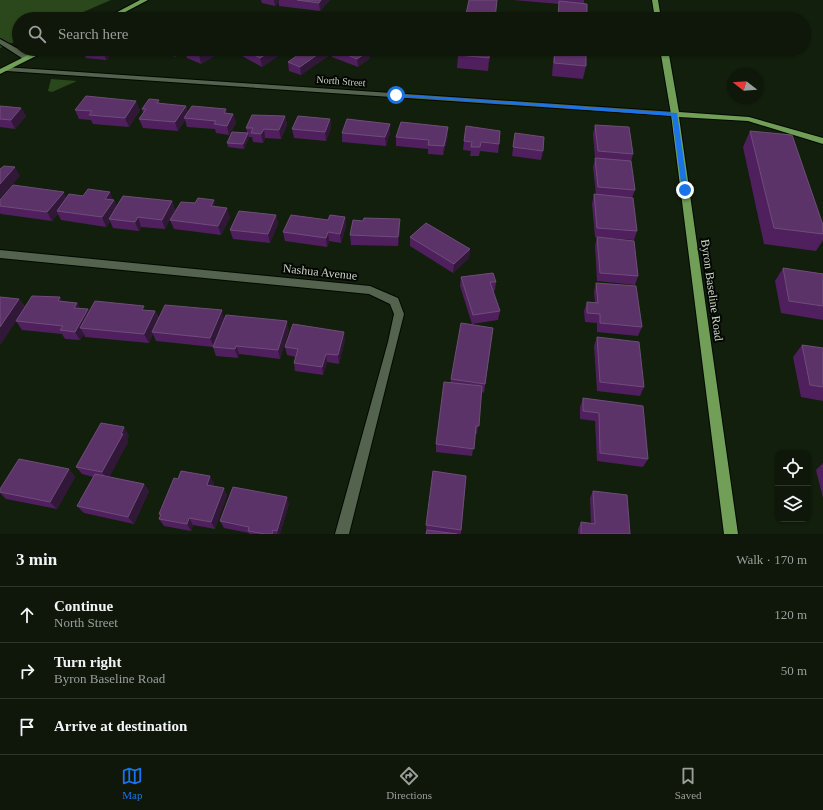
<!DOCTYPE html>
<meta charset="utf-8">
<style>
:root{--surface:#0e1709;--page:#172012;--text:#f1f3f6;--muted:#9b9f9c;--line:#2e362a;--accent:#1a73e8}
body{margin:0;font-family:"Times New Roman",serif;background:var(--page);color:var(--text)}
.controls{position:absolute;right:12px;bottom:12px;display:grid;overflow:hidden;border-radius:8px;box-shadow:0 1px 3px #0004}
.controls button{width:36px;height:36px;display:grid;place-items:center;padding:0;border:0;border-bottom:1px solid var(--line);background:var(--surface);color:var(--text);font:20px sans-serif}
.compass{position:absolute;left:727px;top:68px;width:36px;height:36px;border-radius:50%;background:var(--surface);box-shadow:0 1px 3px #0004;rotate:287deg}
.stop{position:absolute;width:12px;height:12px;margin:-9px;border:3px solid #1a73e8;border-radius:50%;background:#fff}
.stop.end{background:#1a73e8;border-color:#fff;box-shadow:0 1px 4px #0008}
.list{margin:0;padding:0;list-style:none}
h2{display:flex;justify-content:space-between;align-items:center;height:52px;margin:0;padding:0 16px;font-size:17px}
h2 small{font-size:13px;font-weight:400;color:var(--muted)}
.list li{display:grid;grid-template-columns:26px 1fr auto;gap:12px;align-items:center;box-sizing:border-box;height:56px;padding:0 16px;border-top:1px solid var(--line)}
.list b{display:block;font-size:15px;white-space:nowrap}
.list p{margin:0;font-size:13px;white-space:nowrap;color:var(--muted)}
.list em{font-size:13px;font-style:normal;color:var(--muted)}
.icon{flex:none;width:22px;height:22px;fill:none;stroke:currentColor;stroke-width:2;stroke-linecap:round;stroke-linejoin:round}
.map{position:relative;flex:none;width:823px;height:534px;overflow:hidden}
.search{position:absolute;background:var(--surface);box-shadow:0 1px 3px #0004;left:12px;right:12px;top:12px;height:44px;display:flex;align-items:center;gap:10px;box-sizing:border-box;padding:0 14px;border-radius:22px;color:var(--muted);font-size:15px}
.sheet{height:220px;background:var(--surface)}
nav{display:flex;justify-content:space-around;align-items:center;box-sizing:border-box;height:56px;border-top:1px solid var(--line);background:var(--surface);font-size:11px;color:var(--muted)}
nav a{display:grid;justify-items:center;gap:2px}
nav .on{color:var(--accent)}
.map>svg:first-child{display:block}
.green{fill:#2b471c}
.lines{fill:none;stroke-linecap:round;stroke-linejoin:round}
.minor-casing{stroke:#020900;stroke-width:2}
.major-casing{stroke:#020900;stroke-width:2}
.minor{fill:#54634d;fill-rule:evenodd}
.major{fill:#719f58;fill-rule:evenodd}
.wall{fill:#4f205d}
.shaded-wall{fill:#311738}
.building{fill:#5c3369;stroke:#6e4d78}
.route{fill:#1a73e8}
.labels{text-anchor:middle;dominant-baseline:central;stroke-width:4;stroke-linejoin:round;paint-order:stroke}
.far-street-label{font-size:10px;fill:#cdd6c9;stroke:#040702}
.street-label{font-size:12px;fill:#cdd6c9;stroke:#040702}
</style>
<div class="map">
<svg width="823" height="534" viewBox="0 0 823 534">
<rect width="100%" height="100%" fill="#121f0c"/>
<path class="green" d="M 0,0 L 111,0 L 67,19 L 19,19 L 19,40 L 0,48 Z
M 51,79 L 77,81 L 52,92 L 48,91 Z"/>
<g class="lines">
<g class="minor-casing">
<path id="minor" d="M 0,39 L 31,56 L 32,58 L 25,60 L 0,44 Z
M 4,67 L 675,112 L 679,114 L 675,116 L 7,71 L 3,69 Z
M 0,250 L 370,286 L 398,298 L 404,314 L 349,534 L 335,534 L 388,342 L 394,314 L 390,304 L 369,294 L 0,258 Z"/>
</g>
<g class="major-casing">
<path id="major" d="M 140,0 L 148,0 L 112,19 L 104,19 Z
M 652,0 L 658,0 L 661,19 L 655,19 Z
M 40,49 L 50,49 L 0,74 L 0,69 Z
M 660,49 L 668,49 L 679,112 L 749,117 L 823,138 L 823,144 L 748,121 L 679,117 L 738,534 L 724,534 L 671,114 Z"/>
</g>
<use href="#minor" class="minor"/>
<use href="#major" class="major"/>
</g>
<path class="wall" d="M 261,0 L 330,0 L 320,11 L 279,6 L 279,3 L 275,6 L 262,3 Z
M 513,0 L 584,0 L 584,3 L 587,19 L 557,19 L 559,4 Z
M 82,49 L 115,49 L 106,60 L 86,58 Z
M 161,49 L 226,49 L 201,64 L 187,58 L 185,51 L 175,57 L 162,51 Z
M 240,49 L 276,49 L 278,56 L 262,67 L 242,56 Z
M 302,49 L 328,56 L 301,75 L 289,71 L 288,62 L 302,52 Z
M 331,49 L 368,49 L 370,58 L 358,67 L 332,57 Z
M 459,49 L 491,49 L 488,71 L 457,68 L 458,55 Z
M 554,49 L 586,49 L 586,66 L 583,79 L 552,76 Z
M 159,100 L 160,104 L 186,106 L 188,112 L 233,114 L 236,123 L 229,135 L 216,133 L 215,129 L 187,127 L 185,120 L 178,131 L 143,128 L 139,119 L 143,113 L 142,109 Z
M 0,106 L 21,108 L 26,116 L 15,129 L 0,127 Z
M 75,110 L 140,110 L 129,127 L 93,124 L 91,120 L 79,119 Z
M 285,116 L 287,125 L 281,139 L 265,138 L 263,143 L 253,142 L 252,137 L 249,137 L 244,149 L 228,147 L 227,143 L 247,133 L 246,128 Z
M 330,119 L 331,128 L 326,141 L 294,138 L 292,129 Z
M 390,124 L 390,133 L 386,146 L 342,142 L 342,133 Z
M 595,125 L 633,154 L 631,162 L 635,190 L 632,198 L 637,231 L 634,240 L 595,237 L 592,204 L 594,194 L 596,195 L 593,167 L 595,159 L 593,134 Z
M 448,127 L 448,136 L 443,155 L 428,154 L 428,149 L 396,146 L 396,137 Z
M 750,131 L 823,225 L 823,240 L 816,251 L 764,244 L 743,147 Z
M 515,133 L 543,151 L 541,160 L 512,156 Z
M 464,141 L 499,144 L 498,153 L 480,151 L 479,156 L 470,156 L 471,151 L 463,150 Z
M 67,198 L 114,200 L 117,207 L 172,201 L 175,210 L 165,229 L 141,227 L 139,231 L 113,228 L 110,221 L 106,227 L 61,220 L 58,214 L 52,221 L 1,214 L 0,213 L 0,200 Z
M 215,207 L 230,217 L 221,235 L 174,229 L 170,220 Z
M 276,215 L 278,224 L 270,243 L 233,239 L 230,230 Z
M 345,217 L 346,226 L 341,243 L 329,241 L 327,247 L 285,241 L 283,232 L 328,220 Z
M 400,228 L 398,246 L 351,245 L 350,235 Z
M 410,237 L 470,249 L 469,258 L 453,273 L 410,246 Z
M 597,237 L 638,276 L 635,285 L 597,281 L 595,246 Z
M 783,268 L 823,274 L 823,320 L 781,313 L 775,281 Z
M 461,277 L 496,282 L 495,290 L 493,291 L 500,311 L 498,320 L 472,324 L 460,286 Z
M 596,283 L 642,327 L 638,336 L 597,332 L 597,323 L 585,322 L 584,311 L 587,302 L 595,303 L 594,292 Z
M 0,297 L 19,299 L 25,307 L 60,297 L 62,301 L 77,303 L 80,309 L 88,309 L 89,312 L 146,310 L 155,311 L 159,318 L 224,319 L 289,330 L 280,359 L 239,354 L 238,358 L 216,356 L 213,347 L 156,341 L 153,334 L 149,343 L 85,337 L 84,334 L 80,340 L 65,339 L 62,334 L 22,330 L 16,321 L 0,345 Z
M 493,328 L 484,393 L 482,392 L 477,434 L 475,434 L 472,456 L 436,452 L 436,444 L 451,379 Z
M 597,337 L 644,387 L 640,396 L 597,391 L 594,346 Z
M 345,340 L 339,364 L 327,362 L 323,375 L 295,371 L 294,363 L 296,357 L 287,355 L 285,347 Z
M 802,345 L 823,348 L 823,401 L 801,397 L 793,357 Z
M 583,398 L 648,459 L 643,467 L 597,461 L 595,421 L 580,419 L 580,407 Z
M 129,435 L 127,440 L 128,442 L 109,477 L 144,484 L 149,491 L 134,524 L 84,513 L 77,506 L 93,477 L 82,474 L 76,467 Z
M 823,463 L 823,498 L 816,470 Z
M 69,469 L 75,477 L 57,509 L 6,499 L 0,493 L 0,489 Z
M 466,476 L 461,534 L 426,534 L 426,525 Z
M 178,479 L 214,483 L 213,486 L 227,495 L 215,529 L 193,525 L 191,531 L 164,526 L 159,519 L 160,516 L 159,514 Z
M 593,491 L 630,534 L 578,534 L 578,529 L 581,522 L 591,524 L 590,498 Z
M 289,504 L 280,534 L 249,534 L 249,533 L 224,528 L 220,521 Z"/>
<path class="shaded-wall" d="M 274,0 L 279,0 L 279,3 L 275,6 Z
M 321,0 L 330,0 L 320,11 L 319,3 Z
M 104,49 L 115,49 L 106,60 L 103,51 Z
M 173,49 L 190,49 L 185,49 L 185,51 L 175,57 Z
M 209,49 L 226,49 L 201,64 L 199,55 Z
M 274,49 L 276,49 L 278,56 L 262,67 L 260,58 Z
M 325,49 L 328,49 L 328,56 L 301,75 L 300,67 Z
M 490,49 L 491,49 L 488,71 L 489,58 Z
M 370,50 L 370,58 L 358,67 L 357,59 Z
M 159,100 L 162,108 L 157,103 Z
M 136,101 L 140,110 L 129,127 L 125,118 Z
M 186,106 L 189,115 L 184,118 L 185,120 L 178,131 L 175,122 Z
M 21,108 L 26,116 L 15,129 L 11,120 Z
M 226,109 L 229,118 L 224,113 Z
M 233,114 L 236,123 L 229,135 L 227,126 Z
M 285,116 L 287,125 L 281,139 L 279,130 Z
M 330,119 L 331,128 L 326,141 L 325,132 Z
M 390,124 L 390,133 L 386,146 L 385,137 Z
M 448,127 L 448,136 L 443,155 L 444,146 Z
M 264,129 L 265,138 L 263,143 L 261,134 Z
M 248,133 L 249,138 L 244,149 L 243,144 Z
M 15,167 L 20,176 L 0,199 L 0,184 Z
M 64,192 L 68,201 L 57,211 L 58,214 L 52,221 L 47,212 Z
M 110,192 L 118,209 L 109,219 L 110,221 L 106,227 L 102,217 L 105,199 Z
M 214,200 L 216,209 L 211,206 Z
M 172,201 L 175,210 L 165,229 L 162,220 Z
M 227,208 L 230,217 L 221,235 L 218,226 Z
M 276,215 L 278,224 L 270,243 L 268,234 Z
M 138,217 L 141,227 L 139,231 L 135,222 Z
M 345,217 L 346,226 L 341,243 L 340,234 Z
M 400,219 L 400,228 L 398,246 L 398,237 Z
M 328,232 L 329,241 L 327,247 L 326,238 Z
M 470,249 L 469,258 L 453,273 L 454,264 Z
M 60,297 L 65,306 L 58,301 Z
M 19,299 L 25,308 L 0,345 L 0,327 Z
M 77,303 L 82,312 L 74,308 Z
M 88,309 L 92,318 L 80,328 L 84,334 L 80,340 L 75,332 Z
M 222,310 L 224,319 L 214,347 L 210,338 Z
M 155,311 L 159,320 L 152,332 L 153,334 L 149,343 L 144,334 Z
M 287,321 L 289,330 L 280,359 L 278,350 Z
M 344,332 L 345,340 L 339,364 L 338,355 Z
M 236,346 L 239,354 L 238,358 L 235,349 Z
M 326,354 L 327,362 L 323,375 L 322,367 Z
M 124,427 L 129,435 L 127,440 L 128,442 L 108,480 L 102,472 Z
M 69,469 L 75,477 L 57,509 L 50,502 Z
M 210,476 L 214,483 L 211,492 L 207,485 Z
M 144,484 L 149,491 L 134,524 L 128,517 Z
M 224,488 L 227,495 L 215,529 L 211,522 Z
M 287,497 L 289,504 L 280,534 L 278,534 L 277,531 Z
M 189,518 L 193,525 L 191,531 L 187,524 Z"/>
<path class="building" d="M 297,0 L 321,0 L 319,3 Z
M 469,0 L 497,0 L 495,19 L 465,19 Z
M 559,1 L 587,4 L 587,19 L 558,19 Z
M 82,49 L 104,49 L 103,51 Z
M 185,49 L 209,49 L 199,55 Z
M 243,49 L 274,49 L 260,58 Z
M 302,49 L 325,49 L 300,67 L 288,62 L 305,50 Z
M 333,49 L 368,49 L 370,50 L 357,59 Z
M 459,49 L 490,49 L 489,58 L 458,55 Z
M 555,49 L 586,49 L 586,66 L 554,63 Z
M 86,96 L 136,101 L 125,118 L 89,115 L 92,111 L 75,110 Z
M 149,99 L 159,100 L 157,103 L 186,106 L 175,122 L 139,119 L 146,109 L 142,109 Z
M 0,106 L 21,108 L 11,120 L 0,119 Z
M 192,106 L 226,109 L 224,113 L 233,114 L 227,126 L 214,124 L 216,121 L 184,118 Z
M 252,115 L 285,116 L 279,130 L 264,129 L 261,134 L 251,133 L 253,128 L 246,128 Z
M 298,116 L 330,119 L 325,132 L 292,129 Z
M 347,119 L 390,124 L 385,137 L 342,133 Z
M 401,122 L 448,127 L 444,146 L 428,145 L 429,140 L 396,137 Z
M 595,125 L 629,127 L 633,154 L 598,151 Z
M 466,126 L 500,131 L 499,144 L 481,142 L 480,147 L 471,147 L 472,142 L 464,141 Z
M 750,131 L 792,135 L 823,225 L 823,234 L 774,228 Z
M 232,132 L 248,133 L 243,144 L 227,143 Z
M 515,133 L 544,137 L 543,151 L 513,147 Z
M 595,158 L 631,161 L 635,190 L 598,187 Z
M 4,166 L 15,167 L 0,184 L 0,169 Z
M 13,185 L 64,192 L 47,212 L 0,206 L 0,200 Z
M 88,189 L 110,192 L 105,199 L 114,200 L 102,217 L 57,211 L 69,194 L 83,196 Z
M 594,194 L 633,198 L 637,231 L 597,228 Z
M 123,196 L 172,201 L 162,220 L 138,217 L 135,222 L 109,219 Z
M 198,198 L 214,200 L 211,206 L 227,208 L 218,226 L 170,220 L 181,202 L 195,203 Z
M 239,211 L 276,215 L 268,234 L 230,230 Z
M 291,215 L 328,220 L 330,215 L 345,217 L 340,234 L 328,232 L 326,238 L 283,232 Z
M 364,218 L 400,219 L 398,237 L 350,235 L 353,220 L 363,221 Z
M 426,223 L 470,249 L 454,264 L 410,237 Z
M 597,237 L 634,241 L 638,276 L 600,273 Z
M 783,268 L 823,274 L 823,306 L 789,301 Z
M 493,273 L 496,282 L 490,282 L 500,311 L 473,315 L 461,277 Z
M 596,283 L 636,286 L 642,327 L 600,323 L 600,314 L 587,313 L 587,302 L 598,303 Z
M 32,296 L 60,297 L 58,301 L 77,303 L 74,308 L 88,309 L 75,332 L 60,330 L 63,326 L 16,321 Z
M 0,297 L 19,299 L 0,327 Z
M 95,301 L 144,306 L 142,310 L 155,311 L 144,334 L 80,328 Z
M 165,305 L 222,310 L 210,338 L 152,332 Z
M 226,315 L 287,321 L 278,350 L 236,346 L 235,349 L 213,347 Z
M 461,323 L 493,328 L 485,384 L 451,379 Z
M 293,324 L 344,332 L 338,355 L 326,354 L 322,367 L 294,363 L 298,349 L 285,347 Z
M 597,337 L 639,342 L 644,387 L 600,382 Z
M 802,345 L 823,348 L 823,387 L 810,385 Z
M 444,382 L 482,386 L 479,426 L 476,426 L 474,449 L 436,444 Z
M 583,398 L 643,406 L 648,459 L 600,453 L 599,413 L 583,411 Z
M 101,423 L 124,427 L 121,434 L 123,434 L 102,472 L 76,467 Z
M 19,459 L 69,469 L 50,502 L 0,492 L 0,489 Z
M 181,471 L 210,476 L 207,485 L 224,488 L 211,522 L 189,518 L 187,524 L 159,519 L 161,514 L 159,514 L 174,478 L 178,479 Z
M 433,471 L 466,476 L 461,530 L 426,525 Z
M 95,474 L 144,484 L 128,517 L 77,506 Z
M 233,487 L 287,497 L 277,531 L 273,530 L 272,534 L 265,534 L 248,531 L 249,527 L 220,521 Z
M 593,491 L 627,495 L 630,534 L 581,534 L 581,522 L 595,524 Z
M 427,530 L 457,534 L 426,534 Z"/>
<path class="route" d="M 395,94 L 677,113 L 688,190 L 685,192 L 682,190 L 672,116 L 396,96 Z"/>
<g class="labels">
<g class="far-street-label">
<text transform="translate(341 81) rotate(4)">North Street</text>
</g>
<g class="street-label">
<text transform="translate(320 272) rotate(6)">Nashua Avenue</text>
<text transform="translate(712 290) rotate(82)">Byron Baseline Road</text>
</g>
</g>
</svg>
<div class="controls">
<button><svg class="icon" aria-label="locate" viewBox="0 0 24 24"><circle cx="12" cy="12" r="6"/><path d="M12 2v4M12 18v4M2 12h4M18 12h4"/></svg></button>
<button><svg class="icon" aria-label="layers" viewBox="0 0 24 24"><path d="M12 4l9 5-9 5-9-5zM3 14l9 5 9-5"/></svg></button>
</div>
<svg class="compass" viewBox="-18 -18 36 36"><path d="M0-13l5 13h-10z" fill="#e53935"/><path d="M0 13l5-13h-10z" fill="#9b9f9c"/></svg>
<div class="stop" style="left:396px;top:95px"></div>
<div class="stop end" style="left:685px;top:190px"></div>
<div class="search"><svg class="icon" aria-label="search" viewBox="0 0 24 24"><circle cx="10" cy="10" r="6"/><path d="M15 15l6 6"/></svg>Search here</div>
</div>
<section class="sheet">
<h2>3 min<small>Walk · 170 m</small></h2>
<ul class="list">
<li><svg class="icon" aria-label="ahead" viewBox="0 0 24 24"><path d="M12 20V5M6 11l6-6 6 6"/></svg><div><b>Continue</b><p>North Street</p></div><em>120 m</em></li>
<li><svg class="icon" aria-label="right" viewBox="0 0 24 24"><path d="M7 20v-9h11M14 6l5 5-5 5"/></svg><div><b>Turn right</b><p>Byron Baseline Road</p></div><em>50 m</em></li>
<li><svg class="icon" aria-label="arrive" viewBox="0 0 24 24"><path d="M6 21V4h12l-3 4 3 4H6"/></svg><div><b>Arrive at destination</b></div></li>
</ul>
</section>
<nav>
<a class="on"><svg class="icon" aria-label="map" viewBox="0 0 24 24"><path d="M3 6l6-2 6 2 6-2v14l-6 2-6-2-6 2zM9 4v14M15 6v14"/></svg>Map</a>
<a><svg class="icon" aria-label="directions" viewBox="0 0 24 24"><path d="M12 3l9 9-9 9-9-9zM9 14v-3h6M13 9l2 2-2 2"/></svg>Directions</a>
<a><svg class="icon" aria-label="saved" viewBox="0 0 24 24"><path d="M7 4h10v16l-5-4-5 4z"/></svg>Saved</a>
</nav>
